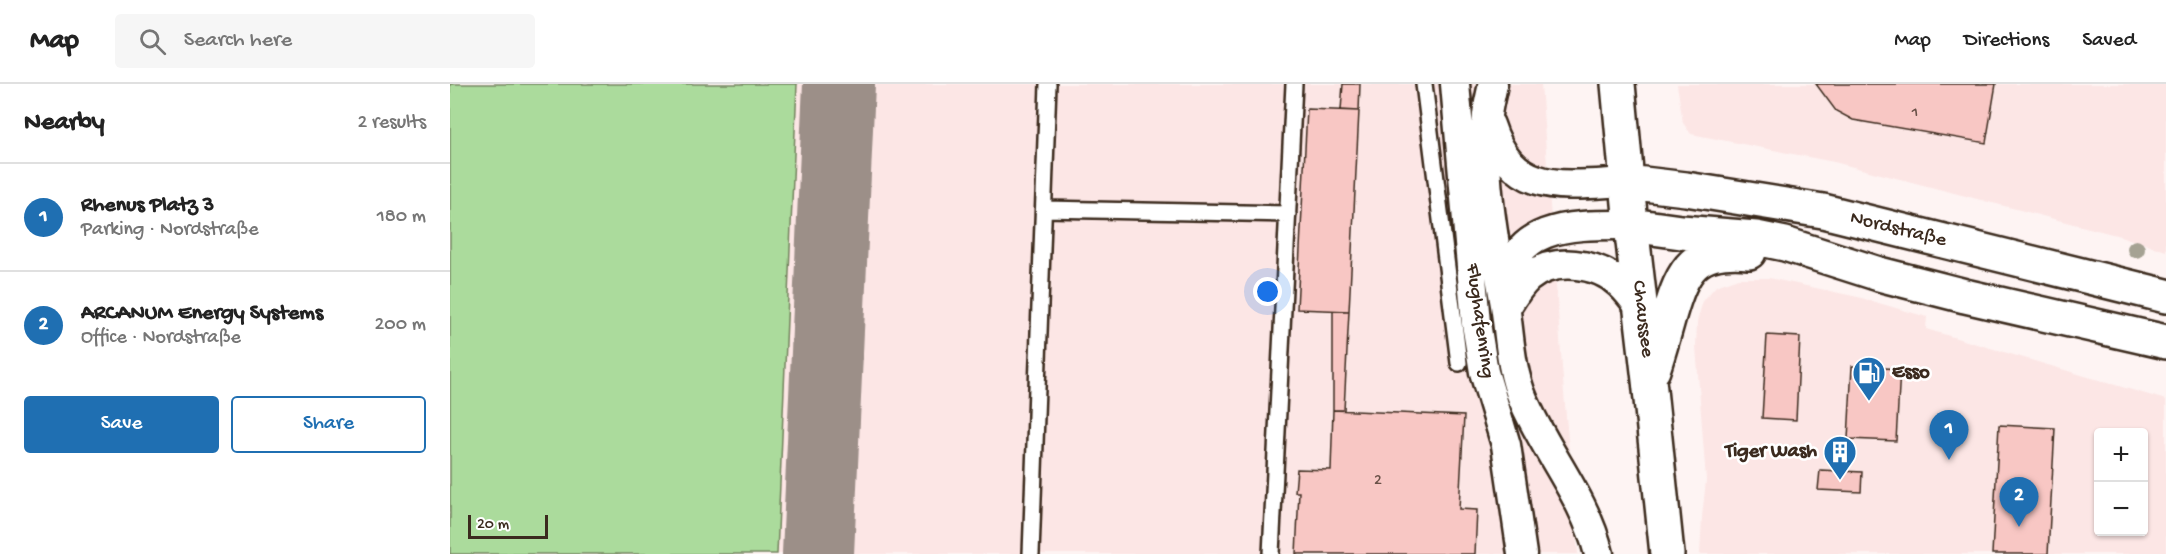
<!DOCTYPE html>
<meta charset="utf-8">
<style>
:root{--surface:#fff;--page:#f6f6f6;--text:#222;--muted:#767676;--line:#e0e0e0;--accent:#1f6fb2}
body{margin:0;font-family:"Gochi Hand",sans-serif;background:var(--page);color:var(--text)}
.controls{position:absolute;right:18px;bottom:18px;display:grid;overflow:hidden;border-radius:6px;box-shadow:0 2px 4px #0004}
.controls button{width:54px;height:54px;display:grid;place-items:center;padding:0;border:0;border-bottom:2px solid var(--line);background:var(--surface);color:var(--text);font:30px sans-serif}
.scale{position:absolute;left:18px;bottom:15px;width:80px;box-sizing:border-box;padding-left:6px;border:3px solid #3b2a1e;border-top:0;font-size:16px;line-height:21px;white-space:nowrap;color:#3b2a1e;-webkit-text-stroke:4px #fff;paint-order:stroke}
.you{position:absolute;left:818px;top:208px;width:21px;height:21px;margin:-15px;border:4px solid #fff;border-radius:50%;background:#1a73e8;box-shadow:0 0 0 9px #1a73e833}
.badge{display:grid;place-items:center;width:39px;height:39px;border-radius:50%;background:var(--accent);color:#fff;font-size:20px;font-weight:700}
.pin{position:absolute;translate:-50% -50px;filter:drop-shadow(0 2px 3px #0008)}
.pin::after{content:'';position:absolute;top:32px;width:21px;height:18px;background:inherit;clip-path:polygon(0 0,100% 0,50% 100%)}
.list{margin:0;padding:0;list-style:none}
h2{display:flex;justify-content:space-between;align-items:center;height:78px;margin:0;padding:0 24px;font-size:26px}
h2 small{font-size:20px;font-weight:400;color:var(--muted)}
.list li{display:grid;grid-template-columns:39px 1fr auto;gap:18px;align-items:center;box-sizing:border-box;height:108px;padding:0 24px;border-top:2px solid var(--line)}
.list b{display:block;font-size:22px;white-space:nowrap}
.list p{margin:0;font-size:20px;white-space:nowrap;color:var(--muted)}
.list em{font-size:20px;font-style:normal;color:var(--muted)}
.actions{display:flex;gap:12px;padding:18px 24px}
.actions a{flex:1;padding:14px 0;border:2px solid var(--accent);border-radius:6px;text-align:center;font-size:21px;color:var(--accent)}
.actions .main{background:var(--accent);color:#fff}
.icon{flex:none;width:33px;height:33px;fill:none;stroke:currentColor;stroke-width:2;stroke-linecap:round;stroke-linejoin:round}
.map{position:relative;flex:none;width:1716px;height:470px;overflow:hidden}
header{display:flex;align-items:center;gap:36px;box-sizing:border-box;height:84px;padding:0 30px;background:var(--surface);border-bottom:2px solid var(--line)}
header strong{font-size:28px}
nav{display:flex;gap:33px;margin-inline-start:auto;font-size:21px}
.search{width:420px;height:54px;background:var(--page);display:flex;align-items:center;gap:15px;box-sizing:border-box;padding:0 21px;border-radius:6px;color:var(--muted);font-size:22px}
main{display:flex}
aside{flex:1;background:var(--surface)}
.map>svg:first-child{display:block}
.built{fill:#fce6e5;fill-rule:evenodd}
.green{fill:#abdb9c;stroke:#73825d;stroke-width:1.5}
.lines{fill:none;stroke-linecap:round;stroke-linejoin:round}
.taxiway{stroke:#9c8f88;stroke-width:72}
.building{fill:#f8c7c4;stroke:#3b2a1e;stroke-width:1.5}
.service-casing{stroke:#3b2a1e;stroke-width:20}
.minor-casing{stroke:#3b2a1e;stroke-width:33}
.secondary-casing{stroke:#3b2a1e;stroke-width:38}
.service{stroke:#fff;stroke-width:15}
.minor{stroke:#fff;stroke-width:28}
.secondary{stroke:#fff;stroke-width:33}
.tree{fill:#a5a293}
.labels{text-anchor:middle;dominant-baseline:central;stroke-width:5;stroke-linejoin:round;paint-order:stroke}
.number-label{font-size:16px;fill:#6a5148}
.street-label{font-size:20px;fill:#3b2a1e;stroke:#fff}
.poi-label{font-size:20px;font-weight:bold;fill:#3b2a1e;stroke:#fff;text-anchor:start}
</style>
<header>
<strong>Map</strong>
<div class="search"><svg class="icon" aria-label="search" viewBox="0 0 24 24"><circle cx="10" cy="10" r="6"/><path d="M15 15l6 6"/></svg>Search here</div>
<nav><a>Map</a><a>Directions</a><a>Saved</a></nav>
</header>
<main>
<aside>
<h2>Nearby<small>2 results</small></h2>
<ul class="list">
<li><span class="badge">1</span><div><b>Rhenus Platz 3</b><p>Parking · Nordstraße</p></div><em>180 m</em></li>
<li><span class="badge">2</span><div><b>ARCANUM Energy Systems</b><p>Office · Nordstraße</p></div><em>200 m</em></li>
</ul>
<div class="actions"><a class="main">Save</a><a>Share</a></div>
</aside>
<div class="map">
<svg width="1716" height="470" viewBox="0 0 1716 470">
<rect width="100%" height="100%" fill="#fef4f3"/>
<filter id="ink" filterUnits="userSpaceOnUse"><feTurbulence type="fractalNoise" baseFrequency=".0167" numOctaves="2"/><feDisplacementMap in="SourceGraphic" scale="12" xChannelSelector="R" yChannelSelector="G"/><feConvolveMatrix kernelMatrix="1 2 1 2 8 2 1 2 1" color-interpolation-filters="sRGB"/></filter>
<g filter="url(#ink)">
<path class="built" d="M 0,0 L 1091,0 L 1114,309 L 1128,470 L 0,470 Z
M 1227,0 L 1716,0 L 1716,167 L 1670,152 L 1384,78 L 1241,50 L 1233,39 Z
M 1288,194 L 1319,194 L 1408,213 L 1477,233 L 1476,245 L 1716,316 L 1716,470 L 1250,470 L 1252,433 L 1256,396 L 1246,263 L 1247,237 L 1253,217 L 1266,202 ZM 1648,348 L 1694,348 L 1694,448 L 1648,448 Z"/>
<path class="green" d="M 0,0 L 347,0 L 327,470 L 0,470 Z"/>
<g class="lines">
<path class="taxiway" d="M 368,470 L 389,0"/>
</g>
<path class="building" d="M 893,0 L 910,0 L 909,27 L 891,26 Z
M 1366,0 L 1546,0 L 1536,59 L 1403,36 L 1386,27 Z
M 857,25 L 909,27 L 899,227 L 847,225 Z
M 883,227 L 899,227 L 894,326 L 883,326 Z
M 1317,251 L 1350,253 L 1346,336 L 1312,334 Z
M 1402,282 L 1450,285 L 1446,357 L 1398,355 Z
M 883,326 L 1014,332 L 1009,425 L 1027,426 L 1025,470 L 846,470 L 849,408 L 845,408 L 847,385 L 881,386 Z
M 1549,341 L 1605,344 L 1598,470 L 1542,470 Z
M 1370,386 L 1412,388 L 1411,408 L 1368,406 Z"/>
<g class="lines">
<g class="service-casing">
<path id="service" d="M 974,0 L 1009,279
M 594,125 L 838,130
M 581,470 L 598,0
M 821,470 L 844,0"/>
</g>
<g class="minor-casing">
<path id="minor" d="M 1005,0 L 1026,239 L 1034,288 L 1056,361 L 1072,470
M 1043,0 C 1041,10 1038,21 1037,31 C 1031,91 1045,162 1055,221 C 1060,254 1060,284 1073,315 C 1095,368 1135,413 1149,470
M 1040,41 C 1063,113 1115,101 1177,98
M 1056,210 C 1059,137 1126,141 1181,141
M 1056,224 C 1062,214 1069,202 1078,194 C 1103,173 1147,178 1170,200 C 1178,207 1185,217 1191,225"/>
</g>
<g class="secondary-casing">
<path id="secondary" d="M 1168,0 L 1181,141 L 1199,296 L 1217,470
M 1177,98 L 1236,105 L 1373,127 L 1716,212
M 1181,141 L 1231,148 L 1306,154 L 1335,160 L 1429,190 L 1515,212 L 1716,258
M 1203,286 C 1209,268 1214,250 1219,232 C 1233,184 1244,163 1299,168"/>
</g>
<use href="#service" class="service"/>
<use href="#minor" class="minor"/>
<use href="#secondary" class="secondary"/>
</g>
<circle class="tree" cx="1686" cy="165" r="9"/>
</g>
<defs>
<g id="fuel-pin" transform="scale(1.725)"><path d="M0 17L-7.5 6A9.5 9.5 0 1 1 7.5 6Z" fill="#1f6fb2" stroke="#fff"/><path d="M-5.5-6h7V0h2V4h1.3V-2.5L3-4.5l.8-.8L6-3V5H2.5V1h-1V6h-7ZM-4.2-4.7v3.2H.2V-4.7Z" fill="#fff"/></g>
<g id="building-pin" transform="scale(1.725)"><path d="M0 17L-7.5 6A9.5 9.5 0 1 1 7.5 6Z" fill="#1f6fb2" stroke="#fff"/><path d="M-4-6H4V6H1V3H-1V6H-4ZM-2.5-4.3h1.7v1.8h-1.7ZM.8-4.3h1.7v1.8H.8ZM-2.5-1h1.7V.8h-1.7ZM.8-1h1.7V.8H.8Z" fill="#fff"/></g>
</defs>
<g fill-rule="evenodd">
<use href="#fuel-pin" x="1419" y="289"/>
<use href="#building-pin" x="1390" y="368"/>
</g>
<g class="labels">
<g class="number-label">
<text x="1465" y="29">1</text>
<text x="928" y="397">2</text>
</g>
<g class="street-label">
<text transform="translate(1448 146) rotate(14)">Nordstraße</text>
<text transform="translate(1192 235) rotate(83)">Chaussee</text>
<text transform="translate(1029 237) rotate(82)">Flughafenring</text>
</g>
<g class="poi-label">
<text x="1442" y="289">Esso</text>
<text x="1367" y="368" text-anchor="end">Tiger Wash</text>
</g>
</g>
</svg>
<div class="controls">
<button>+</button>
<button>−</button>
</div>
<div class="scale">20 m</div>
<div class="you"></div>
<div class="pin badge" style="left:1499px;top:376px">1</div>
<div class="pin badge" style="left:1569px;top:443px">2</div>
</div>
</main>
